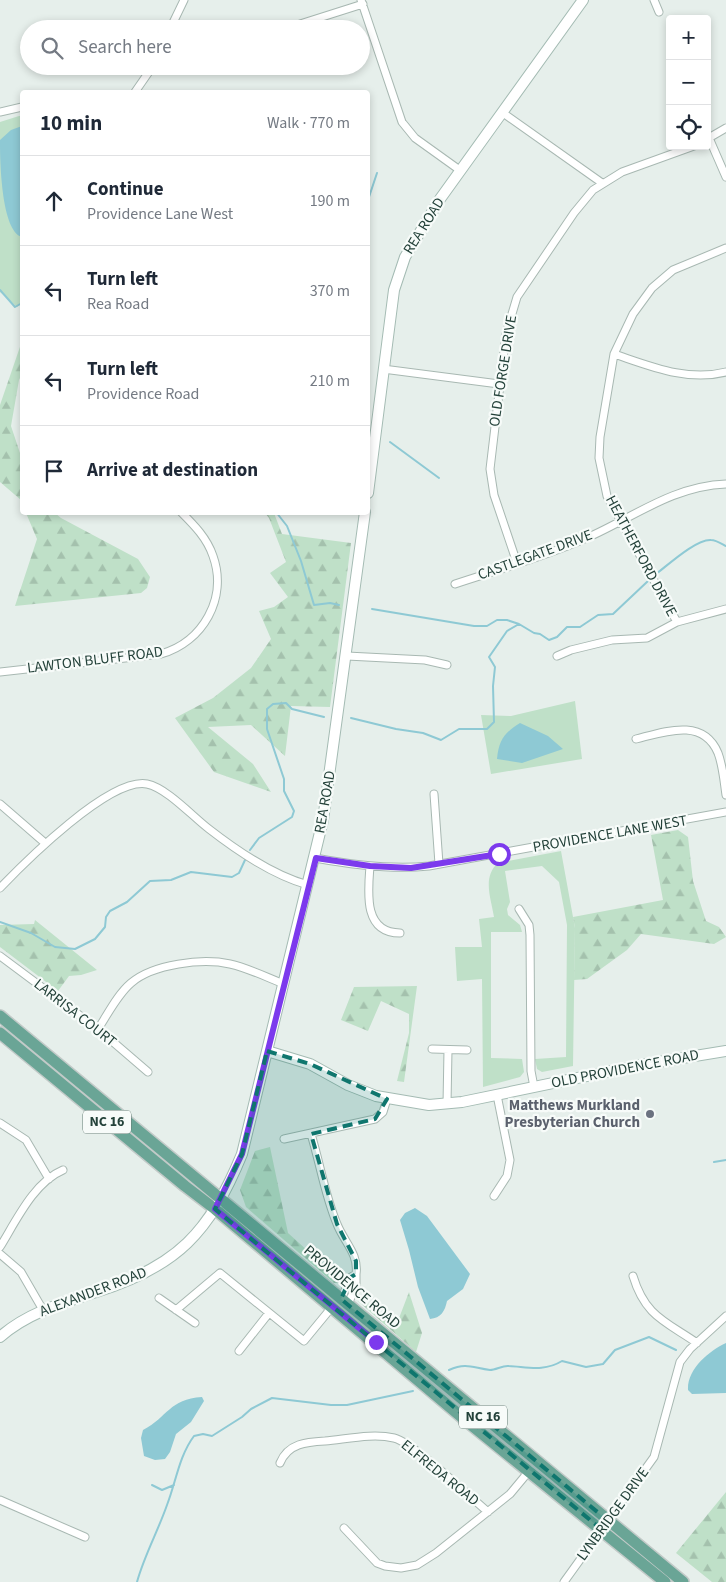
<!DOCTYPE html>
<meta charset="utf-8">
<style>
:root{--surface:#fff;--page:#f2f2f3;--text:#1f2937;--muted:#747a83;--line:#e0e1e3}
body{margin:0;font-family:"Source Sans 3",sans-serif;background:var(--page);color:var(--text)}
.controls{position:absolute;right:15px;top:15px;display:grid;overflow:hidden;border-radius:5px;box-shadow:0 2px 8px #0003}
.controls button{width:45px;height:45px;display:grid;place-items:center;padding:0;border:0;border-bottom:1px solid var(--line);background:var(--surface);color:var(--text);font:25px sans-serif}
.stop{position:absolute;width:15px;height:15px;margin:-11px;border:4px solid #7c3aed;border-radius:50%;background:#fff}
.stop.end{background:#7c3aed;border-color:#fff;box-shadow:0 1px 5px #0008}
.list{margin:0;padding:0;list-style:none}
h2{display:flex;justify-content:space-between;align-items:center;height:65px;margin:0;padding:0 20px;font-size:21px}
h2 small{font-size:16px;font-weight:400;color:var(--muted)}
.list li{display:grid;grid-template-columns:32px 1fr auto;gap:15px;align-items:center;box-sizing:border-box;height:90px;padding:0 20px;border-top:1px solid var(--line)}
.list b{display:block;font-size:19px;white-space:nowrap}
.list p{margin:0;font-size:16px;white-space:nowrap;color:var(--muted)}
.list em{font-size:16px;font-style:normal;color:var(--muted)}
.icon{flex:none;width:28px;height:28px;fill:none;stroke:currentColor;stroke-width:2;stroke-linecap:round;stroke-linejoin:round}
.map{position:relative;flex:none;width:726px;height:1582px;overflow:hidden}
.search{position:absolute;background:var(--surface);box-shadow:0 2px 8px #0003;left:20px;top:20px;width:350px;height:55px;display:flex;align-items:center;gap:12px;box-sizing:border-box;padding:0 18px;border-radius:28px;color:var(--muted);font-size:19px}
.panel{position:absolute;background:var(--surface);box-shadow:0 2px 8px #0003;left:20px;top:90px;width:350px;height:425px;border-radius:5px}
.map>svg:first-child{display:block}
.green{fill:#bfe0c8}
.forest{fill:url(#forest-firs)}
.water{fill:#8ec9d4}
.lines{fill:none;stroke-linecap:round;stroke-linejoin:round}
.stream{stroke:#8ec9d4;stroke-width:2}
.street-casing{stroke:#a8b8b2;stroke-width:9}
.secondary-casing{stroke:#a4bbb3;stroke-width:12}
.primary-casing{stroke:#c2cac8;stroke-width:14}
.street{stroke:#fff;stroke-width:7}
.secondary{stroke:#fff;stroke-width:10}
.primary{stroke:#6aa596;stroke-width:11}
.route{stroke:#7c3aed;stroke-width:6}
.marked{fill:#0f766e;fill-opacity:0.2;stroke:#0f766e;stroke-width:4;stroke-dasharray:10 6;stroke-linejoin:round}
.worship-dot{fill:#6b7280;stroke:#f7fbf9;stroke-width:2}
.labels{text-anchor:middle;dominant-baseline:central;stroke-width:4.5;stroke-linejoin:round;paint-order:stroke}
.shield{fill:#f7fbf9;stroke:#637a73;stroke-width:1}
.shield-label{font-size:14px;font-weight:bold;fill:#24423a}
.street-label{font-size:15px;fill:#24423a;stroke:#f7fbf9}
.worship-label{font-size:15px;font-weight:bold;fill:#5b616d;stroke:#f7fbf9;text-anchor:end}
</style>
<div class="map">
<svg width="726" height="1582" viewBox="0 0 726 1582">
<defs>
<pattern id="forest-firs" width="22" height="20" patternUnits="userSpaceOnUse" patternTransform="scale(1.25)"><rect width="22" height="20" fill="#bfe0c8"/><path d="M5 1l3.5 6h-7zM16 11l3.5 6h-7z" fill="#a4c1ad"/></pattern>
</defs>
<rect width="100%" height="100%" fill="#e6efeb"/>
<path class="green" d="M 19,116 L 22,116 L 22,303 L 17,307 L 0,292 L 0,122 Z
M 575,701 L 582,759 L 491,774 L 481,715 L 511,716 Z
M 561,851 L 575,928 L 573,1066 L 542,1072 L 537,1069 L 535,1059 L 566,1057 L 567,925 L 559,882 L 542,866 L 505,871 L 510,902 L 507,909 L 508,915 L 520,925 L 522,932 L 491,932 L 491,1058 L 522,1059 L 524,1072 L 520,1077 L 483,1087 L 482,979 L 457,981 L 455,947 L 482,947 L 479,919 L 494,917 C 491,898 482,877 498,863 Z"/>
<path class="forest" d="M 22,341 L 22,374 L 19,380 L 11,426 L 22,459 L 22,504 L 21,500 L 0,482 L 0,405 Z
M 26,513 L 55,513 L 61,518 L 138,559 L 150,577 L 147,588 L 141,593 L 15,606 L 37,539 Z
M 265,513 L 274,513 L 282,534 L 351,543 L 330,707 L 291,706 L 285,756 L 251,725 L 208,727 L 253,764 L 271,792 L 214,772 L 175,718 L 213,698 L 251,668 L 271,639 L 259,611 L 274,607 L 288,597 L 270,573 L 286,562 L 269,518 Z
M 678,830 L 688,837 L 693,881 L 706,921 L 719,927 L 726,937 L 714,944 L 641,934 L 627,950 L 587,979 L 574,980 L 575,928 L 573,917 L 663,900 L 651,835 Z
M 35,920 L 97,970 L 81,975 L 69,976 L 58,991 L 0,947 L 0,925 L 34,924 Z
M 417,986 L 404,1082 L 397,1081 L 409,1033 L 409,1014 L 381,1001 L 368,1031 L 341,1020 L 354,987 Z
M 270,1147 L 288,1233 L 342,1282 L 334,1283 L 246,1207 L 240,1190 L 255,1151 Z
M 409,1292 L 422,1333 L 416,1352 L 358,1301 L 359,1296 L 396,1326 Z
M 726,1492 L 726,1582 L 712,1582 L 676,1553 Z"/>
<path class="water" d="M 22,126 L 22,237 C 1,231 0,160 0,140 L 11,130 Z
M 520,723 L 548,736 L 563,749 L 522,763 L 497,759 C 499,740 504,733 520,723 Z
M 415,1208 L 427,1216 L 470,1274 L 463,1289 L 447,1301 C 445,1311 441,1318 430,1319 L 418,1287 L 409,1250 L 400,1220 L 405,1213 Z
M 726,1343 L 726,1393 L 692,1394 L 688,1390 C 687,1369 709,1351 726,1343 Z
M 202,1397 L 204,1401 L 191,1422 L 176,1434 L 170,1452 L 165,1459 L 155,1460 L 144,1456 L 141,1438 L 143,1430 C 168,1417 169,1399 202,1397 Z"/>
<g class="lines">
<path class="stream" d="M 368,200 L 377,173
M 0,290 L 15,307 L 22,303
M 390,442 L 439,478
M 276,512 L 287,526 L 301,561 L 314,605 L 330,603 L 339,605
M 656,574 C 668,565 696,539 711,540 C 716,540 722,544 726,546
M 372,609 L 474,626 L 487,626 L 497,620 L 507,620 L 519,624 L 534,633 L 540,634 L 549,640 L 557,637 L 567,627 L 580,627 L 598,615 L 613,614 L 648,581
M 351,718 L 396,729 L 423,733 L 441,740 L 459,729 L 487,729 L 494,722 L 493,686 L 495,667 L 489,657 L 507,631 L 519,624
M 250,850 L 259,838 L 292,817 L 294,811 L 284,791 L 284,779 L 267,729 L 267,709 L 273,704 L 286,703 L 292,709 L 324,717
M 0,922 L 31,933 L 55,947 L 75,949 L 95,939 L 105,927 L 106,917 L 110,911 L 127,902 L 150,881 L 171,880 L 191,872 L 232,877 L 239,873 L 245,860
M 714,1162 L 726,1160
M 449,1370 C 467,1362 473,1368 490,1370 C 496,1370 503,1365 509,1366 C 528,1367 544,1372 562,1361 L 586,1367 L 603,1364 L 615,1350 L 649,1337 L 676,1350
M 152,1485 L 162,1490 L 174,1485
M 137,1582 C 144,1556 158,1531 167,1505 C 176,1482 179,1456 194,1436 L 203,1434 L 212,1436 L 242,1417 L 251,1409 L 272,1398 L 331,1405 L 347,1405 L 413,1391"/>
<g class="street-casing">
<path id="street" d="M 361,0 L 402,122 L 415,138 L 461,171
M 654,0 L 659,12
M 300,24 L 363,4
M 170,29 L 184,0
M 135,92 L 153,66
M 0,112 L 22,107
M 503,113 L 602,183
M 709,138 L 726,177
M 707,139 L 726,128
M 614,354 C 650,366 687,382 726,372
M 383,369 L 499,384
M 517,563 L 494,495 L 490,469 L 506,334 L 517,297 L 574,213 L 593,190 L 622,172 L 694,146
M 455,584 C 497,570 541,558 582,540 C 630,520 671,486 726,484
M 677,622 L 607,496 L 599,458 L 600,437 L 614,354 L 633,314 L 652,288 L 673,270 L 726,248
M 347,656 L 425,660 L 447,665
M 557,656 L 571,650 L 612,640 L 647,638 L 677,622 L 726,609
M 0,672 L 161,654 C 203,642 228,598 213,556 C 207,538 194,525 181,512
M 636,739 C 664,732 703,717 718,753 C 723,766 724,782 726,795
M 434,794 L 439,864
M 0,804 L 45,843
M 315,858 C 353,865 392,870 429,866 L 726,812
M 370,866 C 368,892 363,933 400,933
M 0,888 C 25,862 110,777 147,784 C 167,788 193,817 209,829 C 236,850 275,876 308,885
M 519,909 L 529,925 L 530,935 L 531,1071 L 534,1087
M 0,956 L 98,1029 L 148,1072
M 98,1029 C 108,1014 117,995 131,983 C 153,964 202,958 230,964 C 248,968 266,977 284,984
M 432,1049 L 467,1050
M 447,1104 L 448,1050
M 0,1123 L 26,1140 L 49,1179
M 311,1134 C 320,1163 325,1196 337,1224 C 344,1242 359,1254 356,1274
M 284,1139 L 375,1119 L 383,1112 L 387,1099
M 494,1196 L 507,1176 L 510,1160 L 497,1095
M 0,1247 C 16,1221 34,1182 63,1170
M 0,1254 L 21,1272 L 43,1310
M 633,1276 C 645,1316 665,1321 697,1343
M 159,1298 L 195,1323
M 341,1299 L 351,1277 L 356,1274 L 356,1286 L 348,1304
M 176,1310 L 220,1273 L 304,1341 L 332,1307
M 239,1351 L 269,1313
M 280,1463 C 288,1443 307,1442 325,1441 C 347,1439 373,1433 394,1438 C 414,1443 469,1496 488,1512
M 0,1500 L 85,1537
M 344,1528 L 377,1563 L 385,1566 L 401,1568 L 417,1565 L 436,1553 L 510,1494 L 530,1470
M 564,1582 L 654,1457 L 680,1362 L 690,1349 L 726,1316"/>
</g>
<g class="secondary-casing">
<path id="secondary" d="M 368,493 L 394,290 L 405,257 L 440,199 L 583,0
M 267,1051 L 310,1064 L 348,1085 L 376,1096 L 429,1105 L 462,1102 L 640,1065 L 726,1051
M 0,1337 C 27,1313 62,1303 96,1292 C 177,1267 210,1232 242,1154 L 323,820 L 365,512"/>
</g>
<g class="primary-casing">
<path id="primary" d="M 0,1016 L 683,1582
M 0,1033 L 185,1186 L 215,1209 L 464,1419 L 665,1582"/>
</g>
<use href="#street" class="street"/>
<use href="#secondary" class="secondary"/>
<use href="#primary" class="primary"/>
</g>
<g class="lines">
<path class="route" d="M 376,1342 L 215,1209 L 242,1154 L 316,858 L 370,866 L 411,868 L 499,854"/>
</g>
<path class="marked" d="M 267,1051 L 310,1064 L 387,1099 L 375,1119 L 311,1134 L 337,1224 L 356,1261 L 356,1274 L 351,1277 L 341,1299 L 607,1520 L 601,1529 L 215,1209 L 242,1154 Z"/>
<circle class="worship-dot" cx="650" cy="1114" r="5"/>
<g class="labels">
<g class="shield">
<rect x="83" y="1110.5" width="48" height="23" rx="4"/>
<rect x="459" y="1405.5" width="48" height="23" rx="4"/>
</g>
<g class="shield-label">
<text x="107" y="1122">NC 16</text>
<text x="483" y="1417">NC 16</text>
</g>
<g class="street-label">
<text transform="translate(424 226) rotate(-58)">REA ROAD</text>
<text transform="translate(503 371) rotate(-81)">OLD FORGE DRIVE</text>
<text transform="translate(535 555) rotate(-20)">CASTLEGATE DRIVE</text>
<text transform="translate(641 556) rotate(62)">HEATHERFORD DRIVE</text>
<text transform="translate(95 660) rotate(-7)">LAWTON BLUFF ROAD</text>
<text transform="translate(325 802) rotate(-80)">REA ROAD</text>
<text transform="translate(610 834) rotate(-10)">PROVIDENCE LANE WEST</text>
<text transform="translate(75 1013) rotate(38)">LARRISA COURT</text>
<text transform="translate(625 1069) rotate(-11)">OLD PROVIDENCE ROAD</text>
<text transform="translate(352 1287) rotate(40)">PROVIDENCE ROAD</text>
<text transform="translate(93 1292) rotate(-21)">ALEXANDER ROAD</text>
<text transform="translate(440 1473) rotate(39)">ELFREDA ROAD</text>
<text transform="translate(613 1514) rotate(-54)">LYNBRIDGE DRIVE</text>
</g>
<g class="worship-label">
<text x="640" y="1105">Matthews Murkland<tspan x="640" dy="17">Presbyterian Church</tspan></text>
</g>
</g>
</svg>
<div class="controls">
<button>+</button>
<button>−</button>
<button><svg class="icon" aria-label="locate" viewBox="0 0 24 24"><circle cx="12" cy="12" r="6"/><path d="M12 2v4M12 18v4M2 12h4M18 12h4"/></svg></button>
</div>
<div class="stop" style="left:499px;top:854px"></div>
<div class="stop end" style="left:376px;top:1342px"></div>
<div class="search"><svg class="icon" aria-label="search" viewBox="0 0 24 24"><circle cx="10" cy="10" r="6"/><path d="M15 15l6 6"/></svg>Search here</div>
<section class="panel">
<h2>10 min<small>Walk · 770 m</small></h2>
<ul class="list">
<li><svg class="icon" aria-label="ahead" viewBox="0 0 24 24"><path d="M12 20V5M6 11l6-6 6 6"/></svg><div><b>Continue</b><p>Providence Lane West</p></div><em>190 m</em></li>
<li><svg class="icon" aria-label="left" viewBox="0 0 24 24"><path d="M17 20v-9H6M10 6l-5 5 5 5"/></svg><div><b>Turn left</b><p>Rea Road</p></div><em>370 m</em></li>
<li><svg class="icon" aria-label="left" viewBox="0 0 24 24"><path d="M17 20v-9H6M10 6l-5 5 5 5"/></svg><div><b>Turn left</b><p>Providence Road</p></div><em>210 m</em></li>
<li><svg class="icon" aria-label="arrive" viewBox="0 0 24 24"><path d="M6 21V4h12l-3 4 3 4H6"/></svg><div><b>Arrive at destination</b></div></li>
</ul>
</section>
</div>
